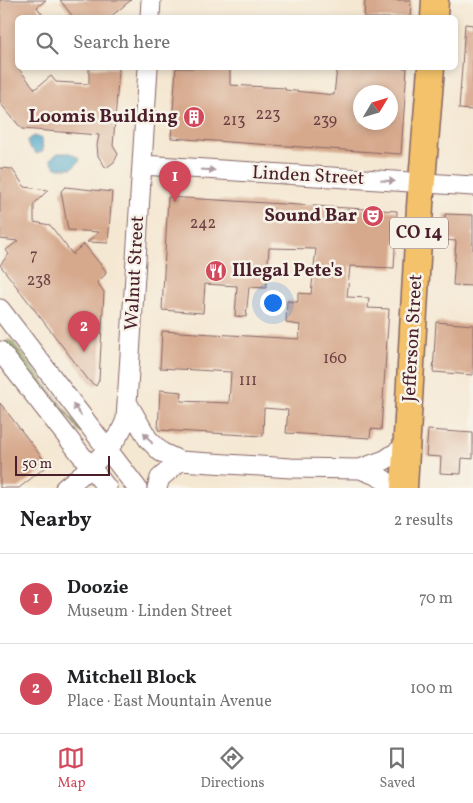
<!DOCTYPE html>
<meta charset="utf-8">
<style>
:root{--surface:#fff;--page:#f2f2f2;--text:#202124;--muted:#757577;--line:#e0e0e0;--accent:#d1495b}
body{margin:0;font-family:Vollkorn,serif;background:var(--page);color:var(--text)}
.compass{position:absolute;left:353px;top:85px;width:45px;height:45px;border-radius:50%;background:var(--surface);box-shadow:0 2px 8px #0003;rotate:52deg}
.scale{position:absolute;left:15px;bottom:12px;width:95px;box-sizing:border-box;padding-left:5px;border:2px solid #4a1f2b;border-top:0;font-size:14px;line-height:18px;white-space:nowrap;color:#4a1f2b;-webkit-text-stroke:4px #f7f3e8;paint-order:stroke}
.you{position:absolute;left:272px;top:302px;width:18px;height:18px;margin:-12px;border:4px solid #fff;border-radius:50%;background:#1a73e8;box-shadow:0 0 0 8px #1a73e833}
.badge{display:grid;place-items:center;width:32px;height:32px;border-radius:50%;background:var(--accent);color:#fff;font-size:16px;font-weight:700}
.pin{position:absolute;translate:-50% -41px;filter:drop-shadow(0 1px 2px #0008)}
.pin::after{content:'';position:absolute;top:26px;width:18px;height:15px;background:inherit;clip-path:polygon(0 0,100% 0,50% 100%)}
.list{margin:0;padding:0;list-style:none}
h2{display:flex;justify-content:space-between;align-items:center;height:65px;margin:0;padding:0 20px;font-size:21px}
h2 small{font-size:16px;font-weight:400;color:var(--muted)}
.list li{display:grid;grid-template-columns:32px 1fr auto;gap:15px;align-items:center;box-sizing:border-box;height:90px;padding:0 20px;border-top:1px solid var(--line)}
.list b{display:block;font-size:19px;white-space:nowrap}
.list p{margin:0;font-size:16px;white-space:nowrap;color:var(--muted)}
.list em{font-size:16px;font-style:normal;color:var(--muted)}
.icon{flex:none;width:28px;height:28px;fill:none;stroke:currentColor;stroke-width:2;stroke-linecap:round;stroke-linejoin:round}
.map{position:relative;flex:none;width:473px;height:488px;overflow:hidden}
.search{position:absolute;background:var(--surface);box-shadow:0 2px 8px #0003;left:15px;right:15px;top:15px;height:55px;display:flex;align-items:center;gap:12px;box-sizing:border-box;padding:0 18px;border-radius:8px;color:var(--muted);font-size:19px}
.sheet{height:245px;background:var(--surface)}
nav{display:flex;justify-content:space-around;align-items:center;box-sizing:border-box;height:70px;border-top:1px solid var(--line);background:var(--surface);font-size:14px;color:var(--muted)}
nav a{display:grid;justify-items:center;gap:2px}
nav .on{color:var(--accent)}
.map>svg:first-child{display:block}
.forest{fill:#86a65a;stroke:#686242}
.water{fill:#4aa5c8;stroke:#4a627a}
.building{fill:#d6a88c;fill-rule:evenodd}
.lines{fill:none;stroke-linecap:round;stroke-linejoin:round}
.minor-casing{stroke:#866566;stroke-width:21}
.highway-casing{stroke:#866566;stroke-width:29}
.minor{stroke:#fff;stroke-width:19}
.highway{stroke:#f3c26a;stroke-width:26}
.oneway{fill:#ae9aa0}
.labels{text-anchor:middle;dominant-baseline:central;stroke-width:5;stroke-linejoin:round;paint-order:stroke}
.number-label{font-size:16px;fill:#6d4143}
.shield{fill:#f7f3e8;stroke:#7e5f64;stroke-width:1}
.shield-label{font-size:18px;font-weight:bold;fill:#4a1f2b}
.poi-label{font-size:19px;font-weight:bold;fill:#4a1f2b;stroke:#f7f3e8;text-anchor:end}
.street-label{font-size:19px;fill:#4a1f2b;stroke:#f7f3e8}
</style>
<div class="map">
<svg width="473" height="488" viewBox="0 0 473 488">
<rect width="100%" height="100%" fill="#f7f3e8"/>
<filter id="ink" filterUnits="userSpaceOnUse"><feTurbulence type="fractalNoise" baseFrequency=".02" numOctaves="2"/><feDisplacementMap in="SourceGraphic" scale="10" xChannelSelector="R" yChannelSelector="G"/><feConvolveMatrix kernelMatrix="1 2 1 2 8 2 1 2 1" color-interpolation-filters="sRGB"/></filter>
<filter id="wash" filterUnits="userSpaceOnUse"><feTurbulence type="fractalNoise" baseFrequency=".0096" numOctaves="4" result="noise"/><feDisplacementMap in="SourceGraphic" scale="20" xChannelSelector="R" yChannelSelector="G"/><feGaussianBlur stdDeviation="1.12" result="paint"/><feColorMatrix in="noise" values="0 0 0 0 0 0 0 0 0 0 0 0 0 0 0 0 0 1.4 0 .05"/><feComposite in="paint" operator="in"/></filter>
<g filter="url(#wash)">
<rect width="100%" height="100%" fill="#f5e8d3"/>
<path class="forest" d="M 8,340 L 13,342 L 82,432 L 80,432 L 53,396 L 32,381 L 5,343 Z"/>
<path class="water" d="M 34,136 L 42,139 L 43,151 L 37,154 L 28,146 L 28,140 Z
M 58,153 L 70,153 L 79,158 L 79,162 L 72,168 L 56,168 L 50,159 Z"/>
<g id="blocks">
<path class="building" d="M 0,0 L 46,0 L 37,7 L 45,18 L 18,18 L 18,68 L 35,89 L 51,76 L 56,82 L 89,84 L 89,68 L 119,68 L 113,146 L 118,154 L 114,162 L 106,168 L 98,156 L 97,145 L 99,135 L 22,129 L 0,103 Z
M 60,0 L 131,0 L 109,18 L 74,18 Z
M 365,0 L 411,0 L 410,18 L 364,18 Z
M 465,24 L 473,25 L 473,110 L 459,109 Z
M 176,68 L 230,68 L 230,85 L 285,88 L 285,90 L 334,95 L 337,68 L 407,68 L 401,154 L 171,138 ZM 360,92 L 390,92 L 390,122 L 360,122 Z
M 0,168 L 12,169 L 25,187 L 48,190 L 34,204 L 34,222 L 50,225 L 73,255 L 73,253 L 84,244 L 106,271 L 105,275 L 97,282 L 104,292 L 99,380 L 96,386 L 90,382 L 0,265 L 9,254 L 6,250 L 18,241 L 0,239 Z
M 65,187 L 112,192 L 108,243 L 87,242 L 99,232 L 68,230 L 61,191 Z
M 168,197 L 397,211 L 394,268 L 350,266 L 347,297 L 369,298 L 368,308 L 389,309 L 381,430 L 371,429 L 370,438 L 286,433 L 288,410 L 264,408 L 263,436 L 158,430 L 160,390 L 182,392 L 181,401 L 229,403 L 231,372 L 160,368 L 162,331 L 299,339 L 300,325 L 286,323 L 287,301 L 298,302 L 298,293 L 311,294 L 316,249 L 269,248 L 266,288 L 249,287 L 246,317 L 235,316 L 237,286 L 205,284 L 203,313 L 162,310 Z
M 445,214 L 473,215 L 473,286 L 453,285 L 456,241 L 444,240 Z
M 436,322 L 473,325 L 473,375 L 433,372 Z
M 0,403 L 48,465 L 19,488 L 0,488 Z
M 428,430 L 473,433 L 473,459 L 462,458 L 461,474 L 440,473 L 441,457 L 426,456 Z"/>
</g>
</g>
<g filter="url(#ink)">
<use href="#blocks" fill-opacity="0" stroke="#866566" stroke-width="1"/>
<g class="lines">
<g class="minor-casing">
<path id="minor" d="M 150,18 L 151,0
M 142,165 L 473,186
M 0,309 L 137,488
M 0,351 L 107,488
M 128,404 L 148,439 L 161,452 L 180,461 L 291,468 L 360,469 L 378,476 L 396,488
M 360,469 L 385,460 L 407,445
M 65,488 C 85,473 119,443 126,419 L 148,68
M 157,488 L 160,478 L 180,461"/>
</g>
<g class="highway-casing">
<path id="highway" d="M 434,18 L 435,0
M 404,488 L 420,206 L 431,68"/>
</g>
<use href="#minor" class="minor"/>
<use href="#highway" class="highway"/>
</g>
<defs><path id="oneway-solid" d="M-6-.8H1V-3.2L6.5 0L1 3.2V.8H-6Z" transform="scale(1.25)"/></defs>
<g class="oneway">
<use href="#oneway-solid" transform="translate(208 170) rotate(4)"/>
<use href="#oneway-solid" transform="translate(388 181) rotate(3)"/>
<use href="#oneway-solid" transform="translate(77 410) rotate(-127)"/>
<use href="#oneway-solid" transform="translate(148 438) rotate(-128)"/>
</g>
</g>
<defs>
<g id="building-disc" transform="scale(1.125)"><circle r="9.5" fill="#d1495b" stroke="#f7f3e8"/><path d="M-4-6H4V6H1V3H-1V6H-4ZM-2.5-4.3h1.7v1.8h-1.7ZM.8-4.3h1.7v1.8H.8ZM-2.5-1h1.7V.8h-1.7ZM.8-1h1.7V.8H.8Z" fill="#fff"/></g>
<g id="theatre-disc" transform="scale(1.125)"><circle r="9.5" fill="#d1495b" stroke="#f7f3e8"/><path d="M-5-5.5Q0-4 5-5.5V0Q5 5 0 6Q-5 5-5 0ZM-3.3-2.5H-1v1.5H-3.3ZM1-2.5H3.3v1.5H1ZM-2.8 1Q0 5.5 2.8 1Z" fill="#fff"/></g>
<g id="restaurant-disc" transform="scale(1.125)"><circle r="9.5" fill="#d1495b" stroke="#f7f3e8"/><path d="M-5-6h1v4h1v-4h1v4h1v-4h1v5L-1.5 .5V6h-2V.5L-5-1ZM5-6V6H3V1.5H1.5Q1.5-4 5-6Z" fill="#fff"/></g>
</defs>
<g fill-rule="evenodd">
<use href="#building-disc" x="194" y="117"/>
<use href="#theatre-disc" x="373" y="216"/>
<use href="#restaurant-disc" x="216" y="271"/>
</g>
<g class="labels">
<g class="number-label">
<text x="268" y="115">223</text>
<text x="234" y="121">213</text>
<text x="325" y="121">239</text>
<text x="203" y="224">242</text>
<text x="34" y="256">7</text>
<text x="39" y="281">238</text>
<text x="335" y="359">160</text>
<text x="248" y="381">111</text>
</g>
<rect class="shield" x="390" y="217.5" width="58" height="31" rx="4"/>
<g class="shield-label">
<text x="419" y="233">CO 14</text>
</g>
<g class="poi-label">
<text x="178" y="117">Loomis Building</text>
<text x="357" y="216">Sound Bar</text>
<text x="232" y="271" text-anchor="start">Illegal Pete's</text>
</g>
<g class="street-label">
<text transform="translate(308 176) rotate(3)">Linden Street</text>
<text transform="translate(135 273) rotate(-87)">Walnut Street</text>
<text transform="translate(413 338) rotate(-87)">Jefferson Street</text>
</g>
</g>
</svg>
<svg class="compass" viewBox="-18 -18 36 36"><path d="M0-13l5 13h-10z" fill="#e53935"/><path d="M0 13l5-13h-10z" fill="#757577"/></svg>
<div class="scale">50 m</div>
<div class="you"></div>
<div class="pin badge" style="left:175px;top:202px">1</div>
<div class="pin badge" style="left:84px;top:352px">2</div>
<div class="search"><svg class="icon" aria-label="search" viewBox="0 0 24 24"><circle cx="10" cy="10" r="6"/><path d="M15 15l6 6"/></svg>Search here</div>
</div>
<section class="sheet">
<h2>Nearby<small>2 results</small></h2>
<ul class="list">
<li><span class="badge">1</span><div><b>Doozie</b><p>Museum · Linden Street</p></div><em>70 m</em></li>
<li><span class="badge">2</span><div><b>Mitchell Block</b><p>Place · East Mountain Avenue</p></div><em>100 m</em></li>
</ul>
</section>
<nav>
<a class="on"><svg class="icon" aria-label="map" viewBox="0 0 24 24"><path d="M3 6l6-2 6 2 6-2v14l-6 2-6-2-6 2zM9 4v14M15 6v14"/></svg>Map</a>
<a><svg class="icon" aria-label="directions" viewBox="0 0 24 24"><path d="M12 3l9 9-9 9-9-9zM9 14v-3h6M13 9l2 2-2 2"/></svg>Directions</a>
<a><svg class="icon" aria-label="saved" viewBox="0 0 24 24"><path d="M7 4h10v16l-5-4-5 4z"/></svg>Saved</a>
</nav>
